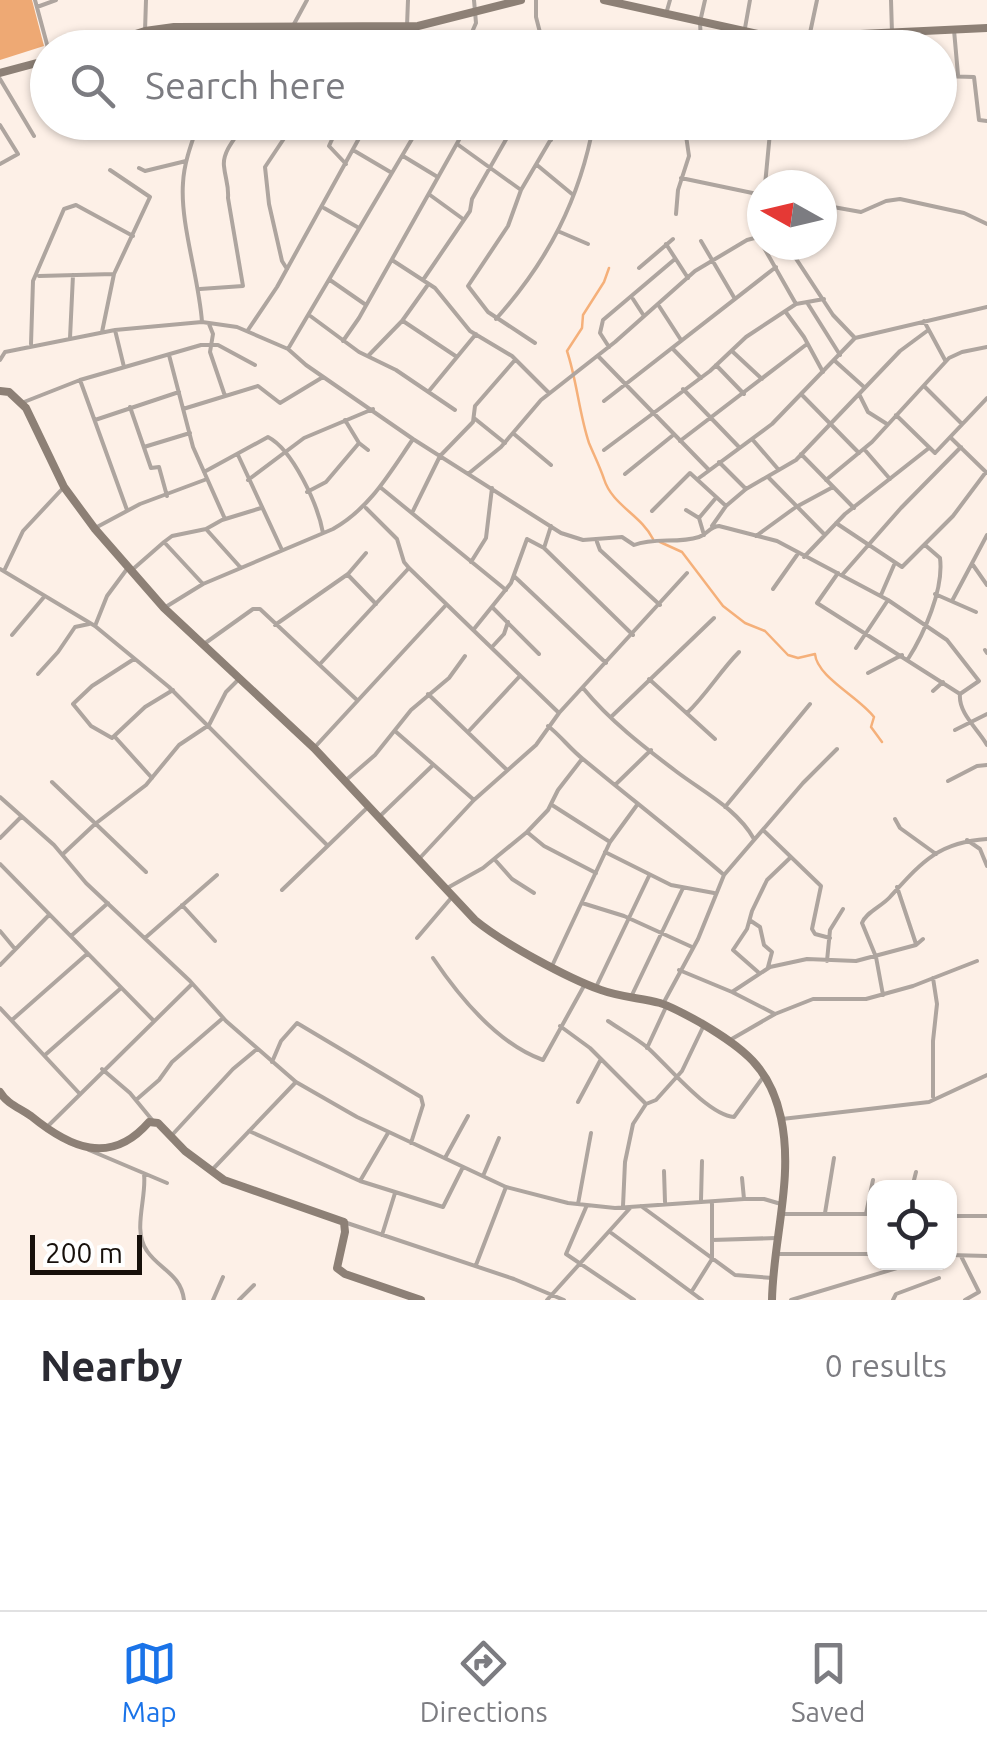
<!DOCTYPE html>
<style>
:root{--surface:#fff;--page:#f7f7f7;--text:#2b2b33;--muted:#7c7c81;--line:#e1e1e2;--accent:#1a73e8}
body{margin:0;font-family:Ubuntu,sans-serif;background:var(--page);color:var(--text)}
.controls{position:absolute;right:30px;bottom:30px;display:grid;overflow:hidden;border-radius:20px;box-shadow:0 2px 8px #0004}
.controls button{width:90px;height:90px;display:grid;place-items:center;padding:0;border:0;border-bottom:2px solid var(--line);background:var(--surface);color:var(--text);font:50px sans-serif}
.compass{position:absolute;left:747px;top:170px;width:90px;height:90px;border-radius:50%;background:var(--surface);box-shadow:0 2px 8px #0004;rotate:278deg}
.scale{position:absolute;left:30px;bottom:25px;width:112px;box-sizing:border-box;padding-left:10px;border:5px solid #17100b;border-top:0;font-size:28px;line-height:35px;white-space:nowrap;color:#17100b;-webkit-text-stroke:8px #fff;paint-order:stroke}
.list{margin:0;padding:0;list-style:none}
h2{display:flex;justify-content:space-between;align-items:center;height:130px;margin:0;padding:0 40px;font-size:42px}
h2 small{font-size:32px;font-weight:400;color:var(--muted)}
.icon{flex:none;width:55px;height:55px;fill:none;stroke:currentColor;stroke-width:2;stroke-linecap:round;stroke-linejoin:round}
.map{position:relative;flex:none;width:987px;height:1300px;overflow:hidden}
.search{position:absolute;background:var(--surface);box-shadow:0 2px 8px #0004;left:30px;right:30px;top:30px;height:110px;display:flex;align-items:center;gap:25px;box-sizing:border-box;padding:0 35px;border-radius:55px;color:var(--muted);font-size:38px}
.sheet{height:310px;background:var(--surface)}
nav{display:flex;justify-content:space-around;align-items:center;box-sizing:border-box;height:140px;border-top:2px solid var(--line);background:var(--surface);font-size:28px;color:var(--muted)}
nav a{display:grid;justify-items:center;gap:5px}
nav .on{color:var(--accent)}
.map>svg:first-child{display:block}
.forest{fill:#eea974}
.lines{fill:none;stroke-linecap:round;stroke-linejoin:round}
.stream{stroke:#f5b07a;stroke-width:2.5}
.street{stroke:#aea59f;stroke-width:4}
.secondary{stroke:#8d8076;stroke-width:8}
</style>
<div class="map">
<svg width="987" height="1300" viewBox="0 0 987 1300">
<rect width="100%" height="100%" fill="#fdf0e7"/>
<path class="forest" d="M 0,0 L 32,0 L 44,46 L 0,60 Z"/>
<g class="lines">
<path class="stream" d="M 609,268 L 604,282 L 583,315 L 582,328 L 567,351 C 577,381 579,413 589,443 C 594,455 600,467 604,479 C 612,505 641,515 653,539
M 660,542 L 682,552 L 723,606 L 745,623 L 765,631 L 788,655 L 798,658 L 815,654 C 817,677 859,697 874,717 L 871,727 L 882,742"/>
<path class="street" d="M 35,0 L 48,48
M 536,0 L 536,17 L 544,48
M 891,0 L 892,33
M 37,7 L 56,0
M 666,14 L 670,0
M 294,24 L 307,0
M 407,26 L 408,0
M 745,28 L 750,0
M 954,30 L 958,75
M 145,31 L 146,0
M 810,33 L 817,0
M 701,42 L 700,22 L 705,0
M 244,48 L 254,30
M 410,48 L 417,29
M 465,48 L 476,23 L 474,0
M 526,48 L 589,41
M 691,48 C 709,37 732,43 752,48
M 940,76 L 974,77 L 979,120 L 987,121
M 0,79 L 34,136
M 199,122 C 192,142 184,162 183,183 C 180,224 199,278 202,322
M 340,122 L 329,146 L 346,164
M 526,122 L 551,140
M 0,125 L 18,154 L 0,164
M 457,144 L 521,190
M 353,150 L 392,173
M 403,156 L 436,176
M 537,165 L 572,194
M 139,168 L 145,171 L 186,161
M 681,178 L 762,195
M 765,185 L 771,122
M 430,195 L 463,219
M 822,205 L 861,212 L 886,201 L 900,199 L 964,213 L 987,224
M 324,208 L 359,228
M 676,214 L 678,190 L 689,156 L 684,122
M 560,232 L 588,244
M 759,239 L 796,304
M 701,241 L 735,299
M 666,244 L 688,278
M 787,245 L 833,315 L 855,338
M 392,260 L 435,288 L 470,331 L 512,356 L 549,393
M 639,268 L 673,239
M 287,269 L 282,261 L 269,204 L 265,167 L 295,122
M 39,276 L 114,274
M 330,280 L 366,305
M 423,280 L 470,211 L 472,199 L 516,122
M 200,289 L 243,286 L 228,198 C 229,185 225,178 224,166 C 222,151 238,135 246,122
M 633,299 L 644,316
M 808,304 L 840,355
M 659,306 L 681,340
M 785,311 L 804,337 L 823,372
M 309,315 L 359,352 L 396,370 L 455,410
M 496,319 C 548,261 580,199 594,122
M 403,321 L 457,357
M 924,321 L 945,360
M 209,324 L 213,334 L 210,352 L 225,396
M 115,330 L 124,367
M 248,330 L 277,287 L 368,122
M 102,332 L 114,274 L 150,197 L 110,170
M 70,338 L 73,275
M 343,341 L 359,318 L 469,122
M 535,343 L 488,312 L 468,286 L 508,226 L 521,190 L 561,122
M 31,344 L 33,281 L 64,209 L 76,205 L 133,236
M 609,347 L 600,333 L 603,320 L 675,259
M 288,349 L 422,122
M 673,349 L 701,378
M 733,352 L 762,379
M 169,355 L 193,447 L 225,519
M 369,355 L 402,321 L 427,286
M 598,356 L 708,469
M 0,360 L 5,352 L 115,330 L 202,322 L 237,327 L 288,349 L 306,365 L 413,439 L 561,533 L 583,540 L 622,537 L 634,545 C 655,537 677,544 699,537 C 708,534 709,527 719,526 L 777,541 L 888,600 L 947,640 L 979,681 L 960,694
M 835,361 L 864,387
M 716,365 L 744,394
M 80,380 L 127,510
M 924,386 L 962,424
M 683,389 L 738,446
M 429,391 L 476,334
M 859,394 L 868,412 L 887,424
M 803,396 L 859,453
M 604,401 L 776,267
M 24,402 L 80,380 L 201,345 L 218,345 L 255,365
M 130,407 L 151,468 L 159,467 L 167,496
M 183,409 L 258,386 L 280,403 L 323,377
M 896,415 L 935,453 L 987,398
M 474,418 L 505,443
M 95,420 L 179,392
M 345,420 L 359,443 L 368,450
M 514,434 L 551,465
M 951,438 L 987,473
M 752,439 L 778,469
M 680,441 L 807,344
M 144,447 L 190,433
M 864,449 L 890,479
M 604,450 L 710,371 L 746,337 L 796,304 L 824,299
M 801,454 L 854,508
M 238,455 L 282,550
M 719,462 L 746,489
M 204,472 L 268,437 C 293,450 318,505 323,533
M 468,474 L 501,447 L 541,400 L 615,342 L 695,271 L 747,240 L 762,236
M 625,474 L 672,436
M 699,478 L 772,424 L 855,338 L 987,307
M 769,478 L 824,534
M 248,480 L 304,438 L 373,409
M 826,480 L 872,442 L 949,358 L 962,352 L 987,347
M 380,487 L 506,590
M 307,492 L 326,482 L 359,443
M 366,508 L 397,539 L 404,562 L 409,568 L 559,713
M 686,510 L 699,518 L 704,535
M 652,511 L 690,473 L 726,506
M 412,513 L 440,456 L 473,422 L 475,406 L 515,360
M 699,518 L 715,499
M 836,523 L 902,567 L 953,516 L 986,472
M 712,526 L 726,506 L 746,489 L 796,460 L 900,351 L 927,331
M 97,527 L 140,504 L 207,479
M 756,536 L 796,507 L 833,487
M 164,542 L 172,536 L 206,529
M 597,542 L 600,550 L 660,605
M 544,548 L 551,526
M 804,557 L 845,514 L 929,448
M 471,562 L 486,538 L 492,488
M 973,565 L 987,585
M 241,568 L 206,529 L 222,520 L 261,508
M 0,569 L 95,626 L 169,687 L 327,845
M 132,570 L 164,542 L 203,584
M 4,571 L 23,531 L 64,487
M 838,573 L 817,603 L 960,694 C 958,713 978,729 987,745
M 348,575 L 376,604
M 842,575 L 901,508 L 961,447
M 515,577 L 606,663
M 773,589 L 797,555
M 935,594 L 976,612
M 881,595 L 894,565
M 952,601 L 987,535
M 164,608 L 203,584 L 333,529 C 370,508 389,474 413,439
M 493,608 L 539,654
M 275,625 L 348,574 L 366,553
M 95,626 L 107,596 L 127,569
M 474,629 L 511,583 L 527,539 L 544,548 L 633,635
M 12,635 L 44,597
M 204,644 L 253,609 L 260,609 L 357,700
M 492,647 L 504,634 L 508,622
M 856,648 L 888,600
M 985,650 L 987,653
M 134,659 L 92,686 L 73,704 L 91,726 L 112,738 L 145,707 L 173,690
M 908,659 C 924,634 944,589 940,558 L 925,545
M 320,664 L 408,569
M 868,673 L 902,655
M 38,674 L 58,652 L 75,627 L 89,624
M 649,679 L 715,739
M 583,688 C 610,721 644,747 677,772 C 705,793 737,809 754,839
M 933,691 L 943,682
M 428,694 L 507,770
M 687,713 C 707,694 720,671 739,652
M 611,717 L 714,618
M 548,726 C 561,736 570,749 583,759 C 630,798 678,835 724,875
M 955,730 L 987,714
M 395,731 L 474,800
M 468,732 L 519,677
M 115,737 L 152,778
M 314,748 L 446,605
M 345,781 L 375,755 L 411,710 L 449,678 L 465,656
M 948,781 L 977,766 L 987,765
M 52,782 L 146,872
M 615,785 L 651,750
M 0,797 L 54,845 L 86,883 L 190,981 L 226,1021 L 296,1082 L 357,1117 L 506,1187 L 568,1203 L 615,1208 L 744,1199 L 764,1199 L 781,1204
M 552,805 L 610,842
M 725,807 L 810,704
M 378,818 L 432,766
M 895,819 L 900,828 L 936,854
M 763,830 L 821,886 L 812,929 L 815,934 L 830,938
M 527,832 L 544,846 L 596,873
M 0,838 L 21,817
M 967,840 L 980,849 L 987,866
M 605,852 L 671,885 L 714,893
M 63,854 L 95,824 L 146,785 L 179,745 L 209,725 L 226,692 L 238,680
M 418,860 L 474,800 L 536,745 L 559,713 L 687,573
M 496,861 L 512,879 L 534,893
M 0,864 L 153,1020
M 449,887 L 483,868 L 527,832 L 548,810 L 558,790 L 582,759
M 897,887 L 916,944
M 282,890 L 368,807
M 582,903 L 624,916 L 692,947
M 182,905 L 215,941
M 751,921 L 760,927 L 764,945 L 772,952 L 768,967
M 0,931 L 15,949
M 71,936 L 108,903
M 145,938 L 217,875
M 417,938 L 452,897
M 433,958 C 460,998 498,1044 543,1060 L 585,984
M 827,961 L 830,930 L 843,909
M 0,965 L 49,915
M 552,966 L 610,842 L 637,805
M 679,970 L 732,992 L 775,1014
M 758,972 L 733,950 L 747,929 L 752,911 L 767,880 L 791,857
M 597,985 L 649,876
M 732,992 L 770,967 L 807,959 L 856,961 L 916,945 L 923,939
M 883,995 L 876,957 L 862,923 C 866,912 881,907 890,897 C 921,863 938,842 987,839
M 631,997 L 683,888
M 664,1002 L 698,939 L 724,875 L 803,783 L 837,749
M 0,1008 L 79,1093
M 12,1020 L 87,954
M 608,1021 C 621,1030 636,1038 648,1048 C 668,1066 708,1115 734,1117 L 764,1076
M 560,1026 L 590,1048 L 645,1103
M 730,1040 L 775,1014 L 813,999 L 866,999 L 913,986 L 977,961
M 647,1048 L 666,1007
M 45,1055 L 120,989
M 272,1062 L 281,1041 L 297,1023 L 421,1097 L 423,1105 L 411,1143
M 102,1069 L 130,1093 L 153,1121
M 933,1097 L 933,1041 L 937,1004 L 933,978
M 136,1100 L 159,1080 L 172,1062 L 223,1018
M 578,1102 L 601,1059
M 782,1119 L 929,1102 L 987,1075
M 48,1126 L 191,985
M 249,1131 L 360,1181 L 443,1207 L 463,1167
M 173,1134 L 233,1069 L 257,1049
M 89,1150 L 167,1183
M 445,1158 L 468,1116
M 212,1170 L 295,1083
M 664,1171 L 665,1202
M 144,1174 C 147,1198 132,1230 147,1251 C 159,1269 181,1274 184,1300
M 483,1176 L 499,1138
M 742,1178 L 744,1199
M 360,1181 L 388,1133
M 912,1188 L 916,1172
M 701,1200 L 702,1161
M 578,1204 L 591,1133
M 587,1205 L 566,1254 L 634,1300
M 623,1206 L 625,1162 L 633,1124 L 646,1104 L 656,1100 L 682,1071 L 704,1025
M 641,1206 L 735,1275 L 773,1278
M 825,1213 L 834,1158
M 784,1214 L 874,1214
M 866,1214 L 873,1180
M 950,1216 L 987,1216
M 347,1223 L 514,1279 L 564,1300
M 610,1232 L 702,1300
M 382,1235 L 395,1193
M 712,1240 L 776,1238
M 775,1254 L 874,1254
M 950,1255 L 987,1256
M 961,1256 L 979,1292 L 965,1300
M 476,1265 L 506,1187
M 692,1291 L 712,1259 L 712,1202
M 213,1300 L 223,1277
M 239,1300 L 254,1285
M 547,1300 L 631,1207
M 791,1300 L 917,1262
M 893,1300 L 896,1294 L 939,1278"/>
<path class="secondary" d="M 604,0 L 776,38 L 987,28
M 91,48 L 145,31 L 174,27 L 418,26 L 521,0
M 0,73 L 48,60
M 0,391 L 9,392 L 26,408 L 64,487 L 95,529 L 164,608 L 314,748 L 475,920 C 503,943 567,978 601,990 C 620,997 641,998 660,1003 C 675,1008 688,1016 701,1023 C 743,1048 770,1067 781,1118 C 794,1178 773,1240 772,1300
M 0,1092 C 7,1104 20,1108 31,1116 C 69,1147 110,1167 149,1122 L 158,1123 L 185,1151 L 224,1180 L 344,1222 L 345,1232 L 337,1268 L 345,1274 L 421,1300"/>
</g>
</svg>
<div class="controls">
<button><svg class="icon" aria-label="locate" viewBox="0 0 24 24"><circle cx="12" cy="12" r="6"/><path d="M12 2v4M12 18v4M2 12h4M18 12h4"/></svg></button>
</div>
<svg class="compass" viewBox="-18 -18 36 36"><path d="M0-13l5 13h-10z" fill="#e53935"/><path d="M0 13l5-13h-10z" fill="#7c7c81"/></svg>
<div class="scale">200 m</div>
<div class="search"><svg class="icon" aria-label="search" viewBox="0 0 24 24"><circle cx="10" cy="10" r="6"/><path d="M15 15l6 6"/></svg>Search here</div>
</div>
<section class="sheet">
<h2>Nearby<small>0 results</small></h2>
<ul class="list">
</ul>
</section>
<nav>
<a class="on"><svg class="icon" aria-label="map" viewBox="0 0 24 24"><path d="M3 6l6-2 6 2 6-2v14l-6 2-6-2-6 2zM9 4v14M15 6v14"/></svg>Map</a>
<a><svg class="icon" aria-label="directions" viewBox="0 0 24 24"><path d="M12 3l9 9-9 9-9-9zM9 14v-3h6M13 9l2 2-2 2"/></svg>Directions</a>
<a><svg class="icon" aria-label="saved" viewBox="0 0 24 24"><path d="M7 4h10v16l-5-4-5 4z"/></svg>Saved</a>
</nav>
